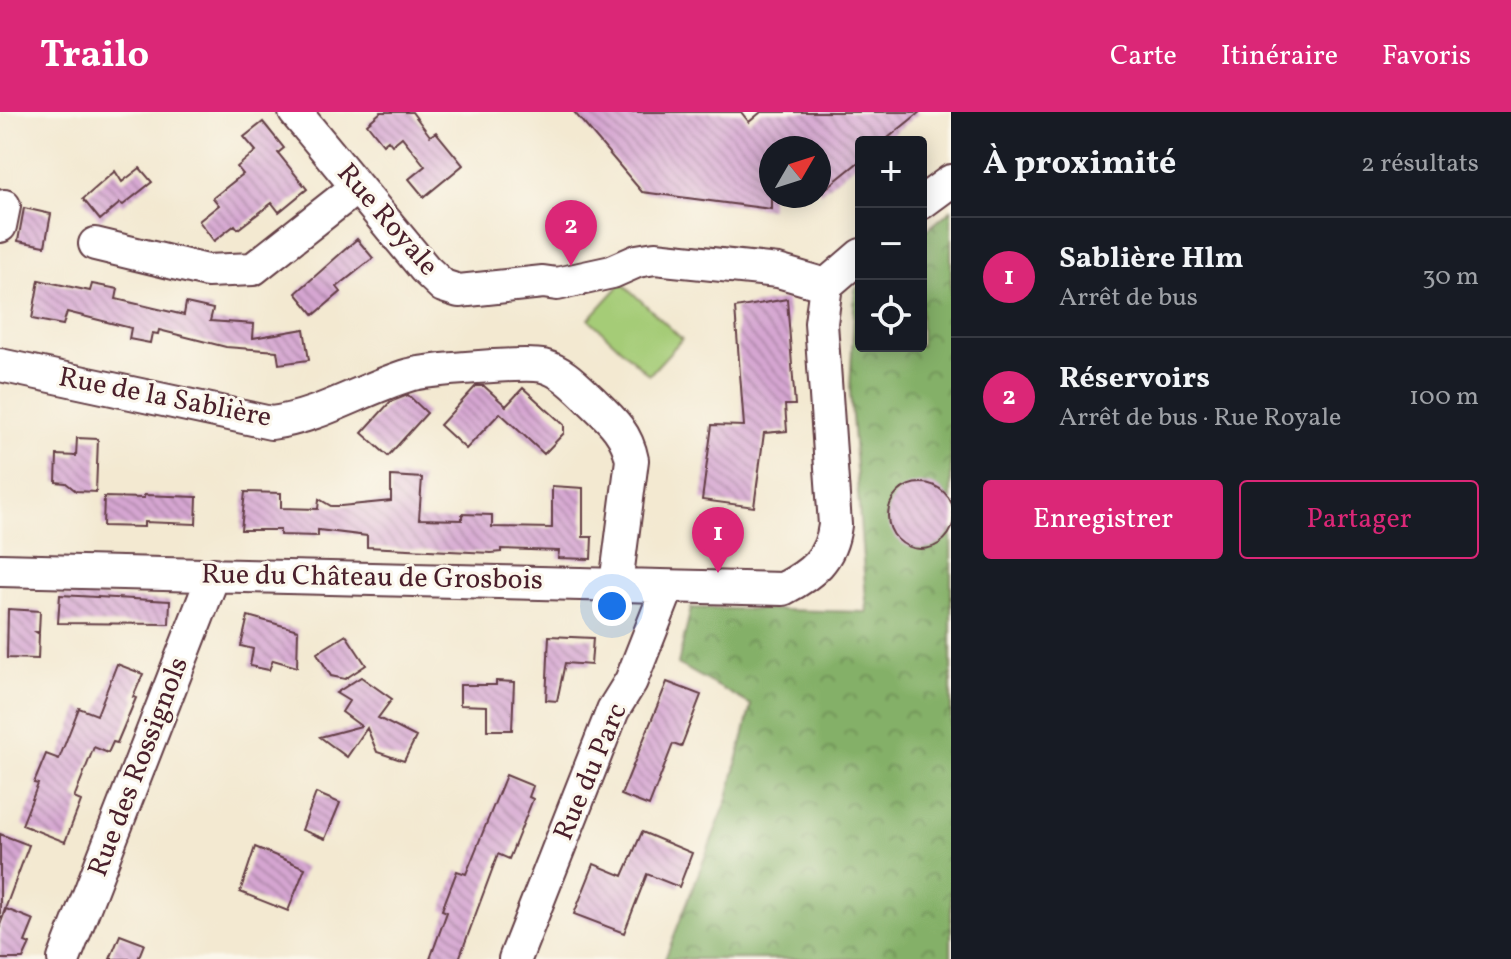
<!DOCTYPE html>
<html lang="fr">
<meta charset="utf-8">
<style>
:root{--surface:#171b24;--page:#20242c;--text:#f1f3f6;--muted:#9ea1a6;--line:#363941;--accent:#db2777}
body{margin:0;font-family:Vollkorn,serif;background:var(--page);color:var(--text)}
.controls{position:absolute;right:24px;top:24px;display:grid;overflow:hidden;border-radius:8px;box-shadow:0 4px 20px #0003}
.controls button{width:72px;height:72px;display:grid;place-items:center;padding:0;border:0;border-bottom:2px solid var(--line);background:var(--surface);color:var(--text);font:40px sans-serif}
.compass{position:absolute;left:759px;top:24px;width:72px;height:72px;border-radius:50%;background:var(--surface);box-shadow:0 4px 20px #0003;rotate:51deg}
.you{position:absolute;left:612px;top:494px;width:28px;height:28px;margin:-20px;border:6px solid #fff;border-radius:50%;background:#1a73e8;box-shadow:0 0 0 12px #1a73e833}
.badge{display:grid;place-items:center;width:52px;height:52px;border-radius:50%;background:var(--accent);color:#fff;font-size:26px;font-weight:700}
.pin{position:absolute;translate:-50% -66px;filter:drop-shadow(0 2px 4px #0008)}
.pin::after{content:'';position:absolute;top:42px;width:28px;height:24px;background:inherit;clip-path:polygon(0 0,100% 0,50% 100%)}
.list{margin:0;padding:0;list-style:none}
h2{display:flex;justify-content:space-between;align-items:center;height:104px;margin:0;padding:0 32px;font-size:34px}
h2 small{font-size:26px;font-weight:400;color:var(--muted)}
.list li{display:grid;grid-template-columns:52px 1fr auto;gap:24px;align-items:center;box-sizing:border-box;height:120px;padding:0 32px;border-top:2px solid var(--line)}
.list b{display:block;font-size:30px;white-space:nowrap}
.list p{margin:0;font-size:26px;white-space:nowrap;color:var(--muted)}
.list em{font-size:26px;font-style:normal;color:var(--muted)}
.actions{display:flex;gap:16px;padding:24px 32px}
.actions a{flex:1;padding:18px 0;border:2px solid var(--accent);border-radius:8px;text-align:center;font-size:28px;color:var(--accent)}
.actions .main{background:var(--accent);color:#fff}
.icon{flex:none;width:44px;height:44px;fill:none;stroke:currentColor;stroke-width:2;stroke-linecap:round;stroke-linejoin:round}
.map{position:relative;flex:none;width:951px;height:847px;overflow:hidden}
header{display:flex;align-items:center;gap:48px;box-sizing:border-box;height:112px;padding:0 40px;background:var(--accent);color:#fff}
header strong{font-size:38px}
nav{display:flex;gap:44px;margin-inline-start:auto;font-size:28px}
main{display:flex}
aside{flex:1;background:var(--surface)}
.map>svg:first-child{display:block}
.forest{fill:url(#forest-crowns);stroke:#67684a;stroke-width:2}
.park{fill:#a5cc77;stroke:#787651;stroke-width:2}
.building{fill:url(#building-back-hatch)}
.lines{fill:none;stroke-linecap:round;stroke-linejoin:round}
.minor-casing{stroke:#633d44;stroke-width:36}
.minor{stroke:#fff;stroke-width:32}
.labels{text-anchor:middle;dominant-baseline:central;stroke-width:6;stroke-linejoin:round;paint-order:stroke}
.street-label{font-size:28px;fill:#4a1f2b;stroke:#fbf7ec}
</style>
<header>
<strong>Trailo</strong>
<nav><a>Carte</a><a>Itinéraire</a><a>Favoris</a></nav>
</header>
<main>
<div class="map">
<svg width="951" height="847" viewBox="0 0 951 847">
<defs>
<pattern id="forest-crowns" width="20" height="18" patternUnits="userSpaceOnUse" patternTransform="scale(2)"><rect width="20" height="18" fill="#84b068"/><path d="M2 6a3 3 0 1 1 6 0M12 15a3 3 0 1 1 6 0" fill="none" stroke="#6e8f56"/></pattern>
<pattern id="building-back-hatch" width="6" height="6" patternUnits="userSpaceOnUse" patternTransform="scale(2)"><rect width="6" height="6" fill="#d5a6d1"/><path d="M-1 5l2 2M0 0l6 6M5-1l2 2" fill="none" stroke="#af87aa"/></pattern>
</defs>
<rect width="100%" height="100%" fill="#fbf7ec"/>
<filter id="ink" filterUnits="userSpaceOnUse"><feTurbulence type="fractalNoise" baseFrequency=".0125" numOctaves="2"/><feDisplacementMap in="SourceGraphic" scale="16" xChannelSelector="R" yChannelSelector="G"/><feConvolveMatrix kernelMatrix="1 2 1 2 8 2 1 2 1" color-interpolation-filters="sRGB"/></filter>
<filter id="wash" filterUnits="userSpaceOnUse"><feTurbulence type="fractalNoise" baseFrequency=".006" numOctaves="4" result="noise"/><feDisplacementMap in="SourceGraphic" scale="32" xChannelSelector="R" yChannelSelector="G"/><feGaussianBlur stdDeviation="1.8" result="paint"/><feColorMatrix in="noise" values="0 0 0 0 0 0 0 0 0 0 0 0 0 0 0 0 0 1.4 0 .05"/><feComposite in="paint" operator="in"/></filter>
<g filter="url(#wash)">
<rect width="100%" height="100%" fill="#f3e9d1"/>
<path class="forest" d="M 951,98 L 951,847 L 665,847 L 728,686 L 751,593 L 678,552 L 691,496 L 867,500 L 850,279 L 855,177 L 861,172 L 861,234 L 921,234 L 921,123 Z"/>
<path class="park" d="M 622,171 L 682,227 L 649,263 L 589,207 Z"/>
<g id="blocks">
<path class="building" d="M 381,0 L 412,0 L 430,24 L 436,20 L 463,53 L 424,85 L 409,67 L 425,54 L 402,25 L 392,33 L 388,28 L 383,32 L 367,12 Z
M 574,0 L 741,0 L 749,10 L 761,0 L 920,0 L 883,30 L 861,30 L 861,48 L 819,82 L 819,36 L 771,36 L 771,97 L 642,80 Z
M 263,10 L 284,36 L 278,41 L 307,77 L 279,100 L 272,91 L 238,117 L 235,113 L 214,129 L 199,109 L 219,93 L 213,86 L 243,62 L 237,55 L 256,39 L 244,25 Z
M 140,56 L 152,70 L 123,93 L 120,91 L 100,108 L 83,87 L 115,59 L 122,70 Z
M 24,96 L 51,102 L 45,134 L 18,129 Z
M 357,127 L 373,146 L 337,175 L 341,180 L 314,203 L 296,181 Z
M 39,168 L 90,179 L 92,172 L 118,177 L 116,187 L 184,203 L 186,191 L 213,197 L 210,209 L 254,212 L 253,226 L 304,217 L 309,248 L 279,252 L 277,239 L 226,235 L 159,218 L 158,222 L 152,221 L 150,231 L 129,227 L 131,216 L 67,200 L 63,213 L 32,207 Z
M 787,187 L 795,293 L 785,293 L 787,319 L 764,321 L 754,395 L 702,388 L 712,313 L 744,314 L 735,196 Z
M 476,274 L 484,274 L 506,294 L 523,276 L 564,313 L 564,321 L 544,342 L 500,301 L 466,337 L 440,313 Z
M 408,283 L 427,301 L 388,344 L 362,321 L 390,290 Z
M 77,326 L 98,327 L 96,380 L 76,379 L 66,371 L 56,370 L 57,343 L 76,344 Z
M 391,364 L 422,366 L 419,407 L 462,408 L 462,402 L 492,403 L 492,415 L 552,416 L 552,374 L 583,376 L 583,425 L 592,425 L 591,447 L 558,446 L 559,439 L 501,437 L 501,440 L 491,441 L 367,435 L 367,424 L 318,418 L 318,424 L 280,423 L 280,418 L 241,418 L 245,380 L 281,381 L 281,396 L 318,397 L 319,387 L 331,394 L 341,394 L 391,389 Z
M888 404a33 33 0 1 1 66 0a33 33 0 1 1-66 0Z
M 144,383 L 197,385 L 196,412 L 144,410 L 144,415 L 103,414 L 104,385 L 144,386 Z
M 60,483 L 170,489 L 169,512 L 58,511 Z
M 8,497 L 40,499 L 39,520 L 36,520 L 39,522 L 38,547 L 7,546 Z
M 248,504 L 298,518 L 297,555 L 273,548 L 269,558 L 250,554 L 253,537 L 241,534 Z
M 346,523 L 366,553 L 345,567 L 331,564 L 317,541 Z
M 549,524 L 593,526 L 591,553 L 565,551 L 557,589 L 546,588 Z
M 117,552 L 143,562 L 133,585 L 136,586 L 117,631 L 113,630 L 108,641 L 94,635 L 74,686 L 81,689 L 65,730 L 22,713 L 38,672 L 34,671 L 46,642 L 59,647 L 79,596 L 97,603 Z
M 361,565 L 392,587 L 378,606 L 416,625 L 404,649 L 377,640 L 367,616 L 347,645 L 320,625 L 361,614 L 342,600 L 349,589 L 336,581 Z
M 496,569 L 514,570 L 512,618 L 487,618 L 487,594 L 460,593 L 460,573 L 496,573 Z
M 667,570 L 701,583 L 681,635 L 673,632 L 649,694 L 621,683 Z
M 506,663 L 533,674 L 529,685 L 533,687 L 509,747 L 498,742 L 459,847 L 430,847 L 447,800 L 442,798 L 457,759 L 466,762 Z
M 316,681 L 340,691 L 325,727 L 302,718 Z
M 642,720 L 692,741 L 679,775 L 647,762 L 624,821 L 574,802 L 594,752 L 623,764 Z
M 0,722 L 29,733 L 2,805 L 0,805 Z
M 255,735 L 305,756 L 288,799 L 240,780 Z
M 6,797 L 34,808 L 25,830 L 30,832 L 23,847 L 0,847 L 0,813 Z
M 120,823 L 144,832 L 138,847 L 110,847 Z"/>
</g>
</g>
<g filter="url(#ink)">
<use href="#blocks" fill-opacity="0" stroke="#633d44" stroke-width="2"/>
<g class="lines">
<g class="minor-casing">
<path id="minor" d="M 295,0 L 425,157 L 443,174 L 459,179 L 543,170 L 557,172 L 612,160 L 637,149 L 655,146 L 778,159 L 826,173
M 921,91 L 951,69
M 0,114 L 4,94
M 95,132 L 207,159 L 253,157 L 357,75
M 826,173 L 861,143
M 0,253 L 271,311 C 320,305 362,277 409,263 C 426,258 527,250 543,254 C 563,259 577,275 592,289 C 611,307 627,321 632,348 L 616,472
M 0,458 L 783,477 C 812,462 831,447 835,413 L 821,211 L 826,173
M 64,847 L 214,462
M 515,847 L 613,598 L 631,569 L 668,475"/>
</g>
<use href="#minor" class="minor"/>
</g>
</g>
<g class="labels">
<g class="street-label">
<text transform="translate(387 108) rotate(49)">Rue Royale</text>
<text transform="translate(165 286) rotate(11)">Rue de la Sablière</text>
<text transform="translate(372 466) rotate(1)">Rue du Château de Grosbois</text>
<text transform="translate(139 655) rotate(-69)">Rue des Rossignols</text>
<text transform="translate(591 660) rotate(-67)">Rue du Parc</text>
</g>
</g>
</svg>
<div class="controls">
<button>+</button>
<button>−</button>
<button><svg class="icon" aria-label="locate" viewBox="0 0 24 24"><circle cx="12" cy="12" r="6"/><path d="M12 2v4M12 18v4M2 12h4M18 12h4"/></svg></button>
</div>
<svg class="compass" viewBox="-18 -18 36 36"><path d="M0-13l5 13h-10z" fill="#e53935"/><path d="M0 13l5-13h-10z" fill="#9ea1a6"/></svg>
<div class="you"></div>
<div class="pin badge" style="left:718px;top:461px">1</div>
<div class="pin badge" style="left:571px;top:154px">2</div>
</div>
<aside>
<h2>À proximité<small>2 résultats</small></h2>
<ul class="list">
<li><span class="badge">1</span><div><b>Sablière Hlm</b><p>Arrêt de bus</p></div><em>30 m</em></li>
<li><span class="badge">2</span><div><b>Réservoirs</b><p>Arrêt de bus · Rue Royale</p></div><em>100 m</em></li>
</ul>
<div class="actions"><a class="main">Enregistrer</a><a>Partager</a></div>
</aside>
</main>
